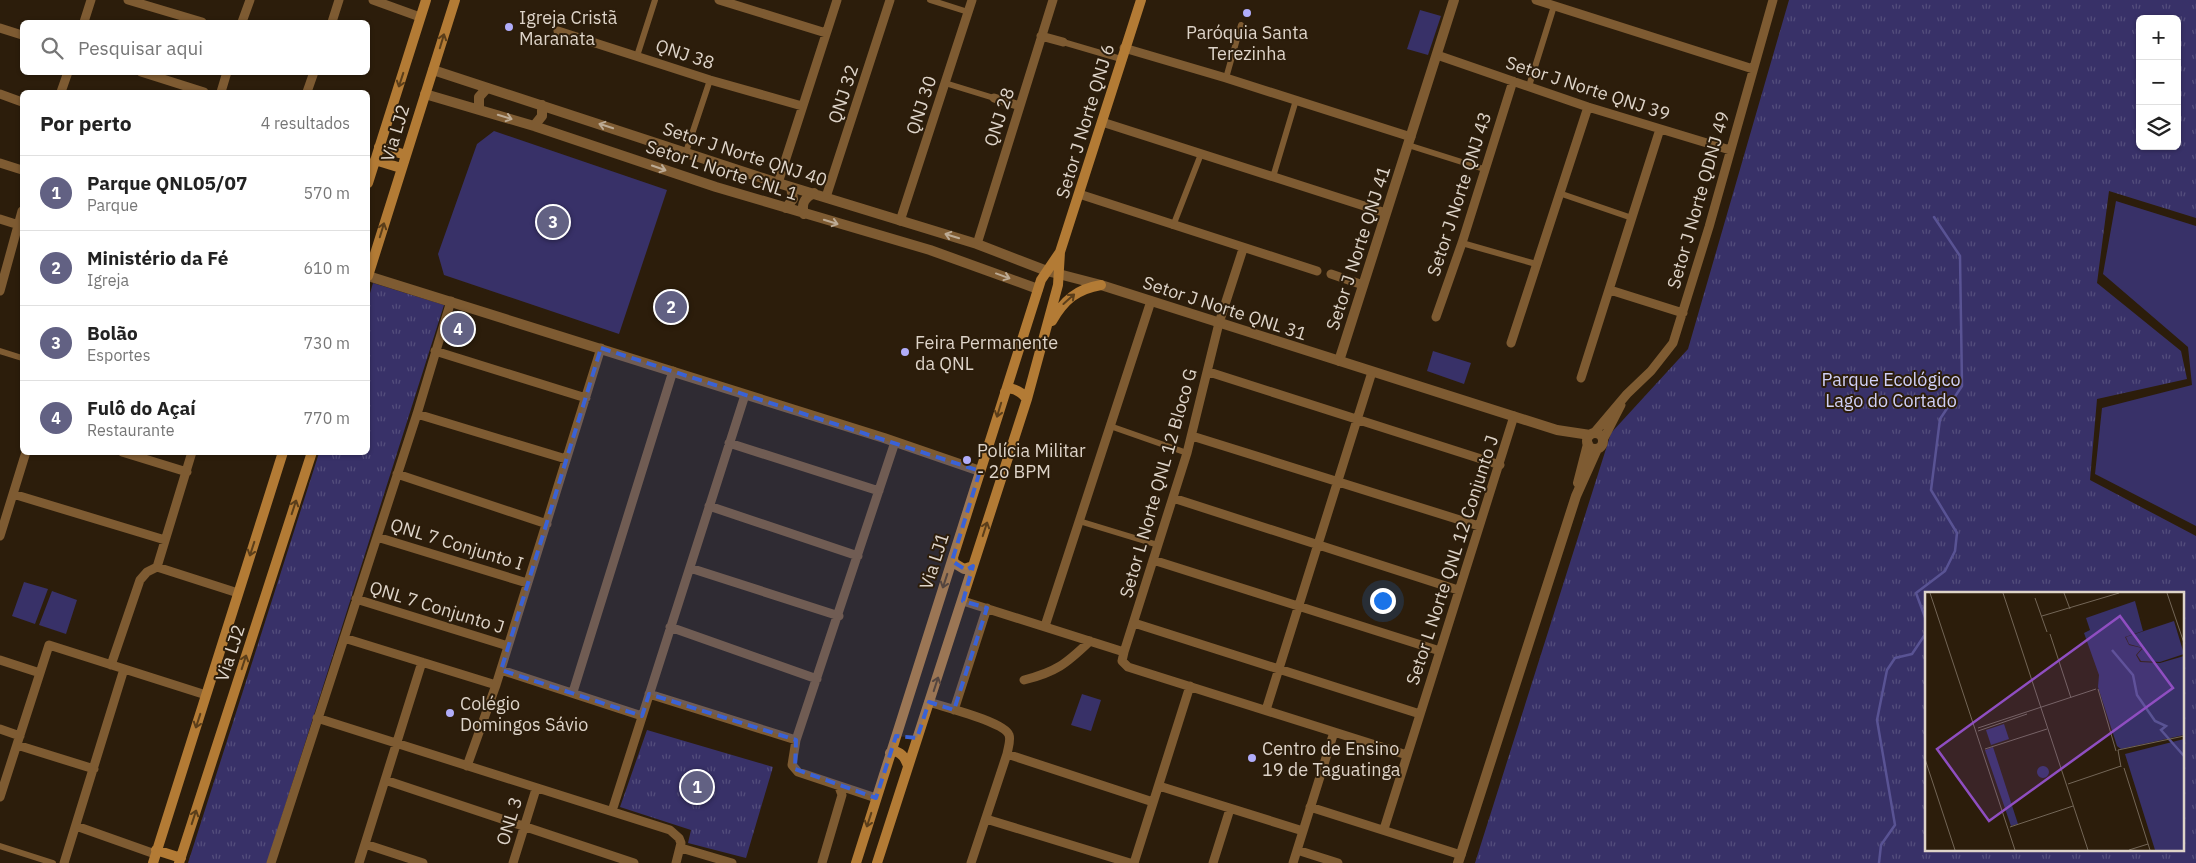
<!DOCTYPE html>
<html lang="pt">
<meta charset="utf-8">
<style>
:root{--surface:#fff;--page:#f6f6f6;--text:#222;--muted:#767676;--line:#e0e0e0;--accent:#626183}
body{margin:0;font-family:"IBM Plex Sans",sans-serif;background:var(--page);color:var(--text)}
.controls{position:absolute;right:15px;top:15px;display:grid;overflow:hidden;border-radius:8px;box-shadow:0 1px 4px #0004}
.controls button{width:45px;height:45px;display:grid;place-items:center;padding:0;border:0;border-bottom:1px solid var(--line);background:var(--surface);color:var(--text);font:25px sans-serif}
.you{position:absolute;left:1382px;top:600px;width:18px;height:18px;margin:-12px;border:4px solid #fff;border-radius:50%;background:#1a73e8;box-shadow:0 0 0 8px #1a73e833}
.badge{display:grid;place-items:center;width:32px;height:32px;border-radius:50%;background:var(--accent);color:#fff;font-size:16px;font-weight:700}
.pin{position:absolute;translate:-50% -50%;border:2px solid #fff;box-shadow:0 1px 5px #0006}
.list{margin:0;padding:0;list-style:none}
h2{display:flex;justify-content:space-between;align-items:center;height:65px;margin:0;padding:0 20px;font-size:21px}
h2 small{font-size:16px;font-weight:400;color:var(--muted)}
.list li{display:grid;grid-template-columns:32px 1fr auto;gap:15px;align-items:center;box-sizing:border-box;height:75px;padding:0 20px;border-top:1px solid var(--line)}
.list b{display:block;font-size:19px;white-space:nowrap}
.list p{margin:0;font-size:16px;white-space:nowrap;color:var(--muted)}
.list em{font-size:16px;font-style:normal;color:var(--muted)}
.icon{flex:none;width:28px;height:28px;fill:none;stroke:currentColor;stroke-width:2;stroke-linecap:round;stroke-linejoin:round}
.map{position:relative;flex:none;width:2196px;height:863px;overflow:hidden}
.search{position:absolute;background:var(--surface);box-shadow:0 1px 4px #0004;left:20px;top:20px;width:350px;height:55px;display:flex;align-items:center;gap:12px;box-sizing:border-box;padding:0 18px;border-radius:8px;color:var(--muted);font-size:19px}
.panel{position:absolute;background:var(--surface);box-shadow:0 1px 4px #0004;left:20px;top:90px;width:350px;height:365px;border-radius:8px}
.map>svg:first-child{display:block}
.grass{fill:url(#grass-tufts);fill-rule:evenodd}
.garden{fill:#383168}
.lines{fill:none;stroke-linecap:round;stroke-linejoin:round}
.stream{stroke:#595394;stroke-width:2.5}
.pedestrian{stroke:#7e5b32;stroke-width:6}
.minor{stroke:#7e5b32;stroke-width:9}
.tertiary{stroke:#7e5b32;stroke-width:10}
.secondary{stroke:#b37b35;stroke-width:10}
.oneway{stroke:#5b3e1a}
.oneway2{stroke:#bcaa94}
.marked{fill:#3a62d6;fill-opacity:0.2;stroke:#3a62d6;stroke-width:4;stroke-dasharray:10 6;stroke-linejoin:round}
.poi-dot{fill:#b1adfa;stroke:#2c1d0b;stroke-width:2}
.labels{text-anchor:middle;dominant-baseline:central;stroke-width:4;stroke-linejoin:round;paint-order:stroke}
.poi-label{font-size:18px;fill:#ded4c9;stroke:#2c1d0b;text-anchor:start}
.street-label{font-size:18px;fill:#ded4c9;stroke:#2c1d0b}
.park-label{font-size:18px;fill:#d0d0f7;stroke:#2c1d0b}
.inset-river{fill:none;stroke:#595394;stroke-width:2.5}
.inset-road{fill:none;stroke:#736657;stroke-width:1}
.view{fill:#8f4ec1;fill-opacity:0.15;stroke:#8f4ec1;stroke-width:2.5}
.inset-edge{fill:none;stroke:#ded4c9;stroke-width:2.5}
</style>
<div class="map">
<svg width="2196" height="863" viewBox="0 0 2196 863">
<defs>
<pattern id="grass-tufts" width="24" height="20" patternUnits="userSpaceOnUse" patternTransform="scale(1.25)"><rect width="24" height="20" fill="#383168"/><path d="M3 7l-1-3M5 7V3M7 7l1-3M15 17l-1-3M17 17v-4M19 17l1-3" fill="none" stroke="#544e7c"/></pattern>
</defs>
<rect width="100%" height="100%" fill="#2c1d0b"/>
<path class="grass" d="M 1789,0 L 2196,0 L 2196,218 L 2109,191 L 2097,283 L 2181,351 L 2187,379 L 2097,399 L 2090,480 L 2196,536 L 2196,863 L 1475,863 L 1611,433 L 1688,349 ZM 2140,19 L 2177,19 L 2177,146 L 2140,146 ZM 1926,593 L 2182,593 L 2182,849 L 1926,849 Z
M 373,283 L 444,305 L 267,863 L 188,863 L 319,453 L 368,452 L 368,300 Z
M 647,730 L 773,767 L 746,858 L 688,843 L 691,830 L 620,807 Z"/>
<path class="garden" d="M 1420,10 L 1441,16 L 1428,55 L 1407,49 Z
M 494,131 L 667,190 L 619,334 L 444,275 L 438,254 L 477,144 Z
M 2116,201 L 2196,226 L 2196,526 L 2095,474 L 2102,408 L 2192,385 L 2188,347 L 2103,274 Z
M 1433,351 L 1471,363 L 1464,384 L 1427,371 Z
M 24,582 L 48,589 L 35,624 L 12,616 Z
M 52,591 L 77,600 L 66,634 L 39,625 Z
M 1082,694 L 1101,700 L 1091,731 L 1071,725 Z"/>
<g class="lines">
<path class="stream" d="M 1926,620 L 1916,593 L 1945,571 L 1955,551 L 1957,533 L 1931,490 L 1940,419 L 1962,386 L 1960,256 L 1934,217
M 1879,863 L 1881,845 L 1895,825 L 1877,720 L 1887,670 L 1895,658 L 1912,654 L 1926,633"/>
<path class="pedestrian" d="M 930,0 L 968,12
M 1063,42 L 1121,59
M 637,56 L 655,0
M 1226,78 L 1241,25
M 945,83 L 994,98
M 1529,86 L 1554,6
M 1408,145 L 1484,169
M 686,152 L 710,80
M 1273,177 L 1296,100
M 1559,193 L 1632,218
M 1173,226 L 1201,154
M 1462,243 L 1536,264
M 0,351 L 22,358
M 1110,426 L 1187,453
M 1079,521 L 1158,545
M 0,846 L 53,863"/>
<path class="minor" d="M 128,0 L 202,22
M 373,0 L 420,17
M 719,0 L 826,33
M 1536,0 L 1753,69
M 84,22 L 91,0
M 242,22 L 250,0
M 332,22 L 339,0
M 0,28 L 22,35
M 558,31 L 710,80 L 802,106
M 1041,36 L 1063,42
M 1124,48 L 1226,78 L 1411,137
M 1437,55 L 1588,107 L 1730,150
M 141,72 L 204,92
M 61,92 L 68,72
M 221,92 L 227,72
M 307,92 L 314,72
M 0,94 L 22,102
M 994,98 L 1020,106
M 1102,122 L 1386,213
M 0,163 L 22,170
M 778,183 L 837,0
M 1079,194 L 1317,271
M 826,197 L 890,0
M 0,219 L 22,226
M 900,221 L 972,0
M 977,244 L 1053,0
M 1243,249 L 1219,323 L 1187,453 L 1124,652 L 1122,661 L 1128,667 L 1407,755
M 1331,274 L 1363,285
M 1610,290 L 1683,313
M 0,291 L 22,211
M 1436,317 L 1462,243 L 1513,81
M 1511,343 L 1588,107
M 435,351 L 586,398
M 1209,372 L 1500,465
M 1581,378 L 1660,129
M 417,414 L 566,459
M 1594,433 L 1627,394 L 1651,371 L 1673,343 L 1709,227 L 1773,0
M 1192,436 L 1479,526
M 1603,440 L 1621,405
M 729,443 L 879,491
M 122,452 L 187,472
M 192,452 L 157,567 L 238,593
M 397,474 L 547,524
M 13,494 L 165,540
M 1173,498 L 1458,590
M 709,506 L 858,556
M 0,536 L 26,452
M 377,537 L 527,583
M 1153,560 L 1440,651
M 690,568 L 839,616
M 356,599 L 508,646
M 963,601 L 1124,652
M 1134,623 L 1420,714
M 1045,626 L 1151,301
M 670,627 L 817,679
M 344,638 L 496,685
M 0,660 L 40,673 L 49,645 L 206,695
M 111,665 L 140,580 L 147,572 L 157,567
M 501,670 L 642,716
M 1024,680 C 1056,672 1066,664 1090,641
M 573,692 L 673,371
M 649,694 L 796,740
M 929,702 C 944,707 1005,722 1009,735 C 1011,740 1008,748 1007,754 L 971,863
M 954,710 L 987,608
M 1266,710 L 1372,372
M 317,718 L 670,830 L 679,838 L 681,843 L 676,863
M 0,729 L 20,736
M 17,745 L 94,769
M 1007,754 L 1153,802
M 467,766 L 496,685 L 601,348
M 385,780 L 634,863
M 1159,786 L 1303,831
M 0,797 L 40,673
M 876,798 L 798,772 L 792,765 L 796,740 L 895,442
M 1310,807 L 1461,855
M 612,811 L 745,395
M 986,819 L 1130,863
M 76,826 L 155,854
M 1384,829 L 1514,416
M 365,844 L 423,863
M 681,848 L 732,863
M 1297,850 L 1338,863
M 64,863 L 124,669
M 271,863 L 417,414 L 451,301
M 359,863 L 422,662
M 513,863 L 536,789
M 822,863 L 842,795 L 839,787
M 1134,863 L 1190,686
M 1213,863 L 1230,809
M 1293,863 L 1334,732"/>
<path class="tertiary" d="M 433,70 L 778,183 L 977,244 L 1047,271 L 1101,285 L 1557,430 L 1590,435
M 425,94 L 534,126 L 716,187 L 930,250 L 1038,289
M 479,109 L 479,97 L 487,88
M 534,126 L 542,116 L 542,105
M 786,208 L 793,199 L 791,187
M 804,214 C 801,204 804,198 814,193
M 368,276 L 884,438 L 980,471
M 1339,361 L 1454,0
M1587 441a8 8 0 1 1 16 0a8 8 0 1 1-16 0Z
M 1578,483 L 1588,444
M 1458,863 L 1576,496 L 1597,449"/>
<path class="secondary" d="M 379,147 L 406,155
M 375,160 L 401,168
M 368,183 L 426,0
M 368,276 L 455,0
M 1052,321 C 1064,300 1077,289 1101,285
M 1005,392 L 1008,388 C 1016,389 1022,392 1027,399
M 953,558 L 954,563 L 964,569 L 973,566
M 890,753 L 895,751 C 903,754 905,758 908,766
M 156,850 L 181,858
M 153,863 L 283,452
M 179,863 L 312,452
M 856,863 L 1041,280 L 1060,252 L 1141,0
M 877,863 L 1027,399 L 1058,285 L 1060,252"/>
</g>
<defs><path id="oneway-shaft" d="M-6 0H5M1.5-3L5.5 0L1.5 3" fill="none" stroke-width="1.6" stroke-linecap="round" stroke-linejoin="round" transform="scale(1.25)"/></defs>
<g class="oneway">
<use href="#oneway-shaft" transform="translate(442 41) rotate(-73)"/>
<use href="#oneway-shaft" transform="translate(401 80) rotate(108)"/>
<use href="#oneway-shaft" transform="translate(382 230) rotate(-73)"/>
<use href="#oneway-shaft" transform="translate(1069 299) rotate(-42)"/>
<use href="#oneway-shaft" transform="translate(999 410) rotate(107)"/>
<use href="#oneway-shaft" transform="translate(294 507) rotate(-72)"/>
<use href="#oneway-shaft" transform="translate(985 529) rotate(-72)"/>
<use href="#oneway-shaft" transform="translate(252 549) rotate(108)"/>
<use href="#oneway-shaft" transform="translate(945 581) rotate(108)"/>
<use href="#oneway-shaft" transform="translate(244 662) rotate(-72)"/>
<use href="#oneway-shaft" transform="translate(936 684) rotate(-72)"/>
<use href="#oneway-shaft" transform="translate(198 721) rotate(108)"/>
<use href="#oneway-shaft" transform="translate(194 817) rotate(-72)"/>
<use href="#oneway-shaft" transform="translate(869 820) rotate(108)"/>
</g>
<g class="oneway2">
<use href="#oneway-shaft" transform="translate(505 117) rotate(17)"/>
<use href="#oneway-shaft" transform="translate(606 126) rotate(-162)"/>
<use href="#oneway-shaft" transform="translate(659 168) rotate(19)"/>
<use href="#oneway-shaft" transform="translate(831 222) rotate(17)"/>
<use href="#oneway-shaft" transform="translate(952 236) rotate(-163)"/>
<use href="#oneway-shaft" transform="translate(1003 276) rotate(20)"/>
</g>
<path class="marked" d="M 601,348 L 980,471 L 952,561 L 966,570 L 973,566 L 963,601 L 987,608 L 954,710 L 929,702 L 917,738 L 896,736 L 876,798 L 795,769 L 796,740 L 649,694 L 642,716 L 501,670 Z"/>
<g class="poi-dot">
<circle cx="1247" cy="13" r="5"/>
<circle cx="509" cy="27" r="5"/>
<circle cx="905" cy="352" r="5"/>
<circle cx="967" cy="460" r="5"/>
<circle cx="450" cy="713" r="5"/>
<circle cx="1252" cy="758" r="5"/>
</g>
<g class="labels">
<g class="poi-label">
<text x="519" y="17">Igreja Cristã<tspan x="519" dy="21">Maranata</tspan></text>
<text x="1247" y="32" text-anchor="middle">Paróquia Santa<tspan x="1247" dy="21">Terezinha</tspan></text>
<text x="915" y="342">Feira Permanente<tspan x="915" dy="21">da QNL</tspan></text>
<text x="977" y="450">Polícia Militar<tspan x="977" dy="21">- 2o BPM</tspan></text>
<text x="460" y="703">Colégio<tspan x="460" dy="21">Domingos Sávio</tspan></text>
<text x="1262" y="748">Centro de Ensino<tspan x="1262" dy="21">19 de Taguatinga</tspan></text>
</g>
<g class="street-label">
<text transform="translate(685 54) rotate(18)">QNJ 38</text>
<text transform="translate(1588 88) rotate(18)">Setor J Norte QNJ 39</text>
<text transform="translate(843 94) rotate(-72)">QNJ 32</text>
<text transform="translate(921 105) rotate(-72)">QNJ 30</text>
<text transform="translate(999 117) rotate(-72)">QNJ 28</text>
<text transform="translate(1085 121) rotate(-73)">Setor J Norte QNJ 6</text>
<text transform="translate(395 133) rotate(-73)">Via LJ2</text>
<text transform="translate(745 154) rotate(18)">Setor J Norte QNJ 40</text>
<text transform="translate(722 170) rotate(18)">Setor L Norte CNL 1</text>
<text transform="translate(1459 194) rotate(-72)">Setor J Norte QNJ 43</text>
<text transform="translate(1698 200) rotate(-74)">Setor J Norte QDNJ 49</text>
<text transform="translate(1358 248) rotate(-72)">Setor J Norte QNJ 41</text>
<text transform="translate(1225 308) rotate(18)">Setor J Norte QNL 31</text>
<text transform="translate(1158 483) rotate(-74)">Setor L Norte QNL 12 Bloco G</text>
<text transform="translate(457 544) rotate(17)">QNL 7 Conjunto I</text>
<text transform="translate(1452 560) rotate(-72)">Setor L Norte QNL 12 Conjunto J</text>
<text transform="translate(934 561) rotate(-72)">Via LJ1</text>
<text transform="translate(437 607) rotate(17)">QNL 7 Conjunto J</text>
<text transform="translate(230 653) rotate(-72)">Via LJ2</text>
<text transform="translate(509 821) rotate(-73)">ONL 3</text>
</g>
<g class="park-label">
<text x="1891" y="379">Parque Ecológico<tspan x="1891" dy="21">Lago do Cortado</tspan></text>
</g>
</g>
<g transform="translate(1925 592)">
<rect width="259" height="259" fill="#2c1d0b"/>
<path d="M 210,9 L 218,39 L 200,45 L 204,53 L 217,56 L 211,63 L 215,70 L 235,71 L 259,64 L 259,143 L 196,157 L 192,154 L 173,95 L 174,83 L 159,41 L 165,38 L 161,26 ZM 259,147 L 259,258 L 230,258 L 200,162 ZM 68,155 L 93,232 L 86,234 L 60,158 ZM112 180a6 6 0 1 1 12 0a6 6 0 1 1-12 0Z" fill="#383168"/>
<path d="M 249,29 L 259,62 L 235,70 L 216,69 L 212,63 L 218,56 L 204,52 L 201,45 ZM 79,132 L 84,147 L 66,153 L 61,138 Z" fill="#383168"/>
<path class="inset-river" d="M 187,58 L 208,83 L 212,103 L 230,129 L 241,134 L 236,138 L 259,164"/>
<path class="inset-road" d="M 5,1 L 90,258M 78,1 L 163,258M 139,1 L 145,17M 242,1 L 259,51M 110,6 L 122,40M 117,24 L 194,1M 125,42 L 146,106M 173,97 L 191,159M 53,136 L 171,97M 53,139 L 102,122M 60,157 L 122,137M 193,158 L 259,144M 193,158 L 196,175M 0,167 L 30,258M 199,176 L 225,258M 143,192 L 196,174M 85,235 L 148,214M 204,258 L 223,252"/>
<path class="view" d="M 195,24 L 248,96 L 64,229 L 12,157 Z"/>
<rect width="259" height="259" class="inset-edge"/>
</g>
</svg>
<div class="controls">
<button>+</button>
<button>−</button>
<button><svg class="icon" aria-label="layers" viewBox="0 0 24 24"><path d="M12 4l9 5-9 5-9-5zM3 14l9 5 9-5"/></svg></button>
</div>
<div class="you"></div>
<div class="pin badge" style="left:697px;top:787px">1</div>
<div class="pin badge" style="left:671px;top:307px">2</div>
<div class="pin badge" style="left:553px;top:222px">3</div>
<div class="pin badge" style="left:458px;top:329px">4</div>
<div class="search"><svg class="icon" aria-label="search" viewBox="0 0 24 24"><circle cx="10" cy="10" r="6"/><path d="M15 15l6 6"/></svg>Pesquisar aqui</div>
<section class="panel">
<h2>Por perto<small>4 resultados</small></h2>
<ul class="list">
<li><span class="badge">1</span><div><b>Parque QNL05/07</b><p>Parque</p></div><em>570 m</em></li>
<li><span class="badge">2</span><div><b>Ministério da Fé</b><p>Igreja</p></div><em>610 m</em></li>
<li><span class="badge">3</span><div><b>Bolão</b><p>Esportes</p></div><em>730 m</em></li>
<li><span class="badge">4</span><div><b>Fulô do Açaí</b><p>Restaurante</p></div><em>770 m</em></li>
</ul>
</section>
</div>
